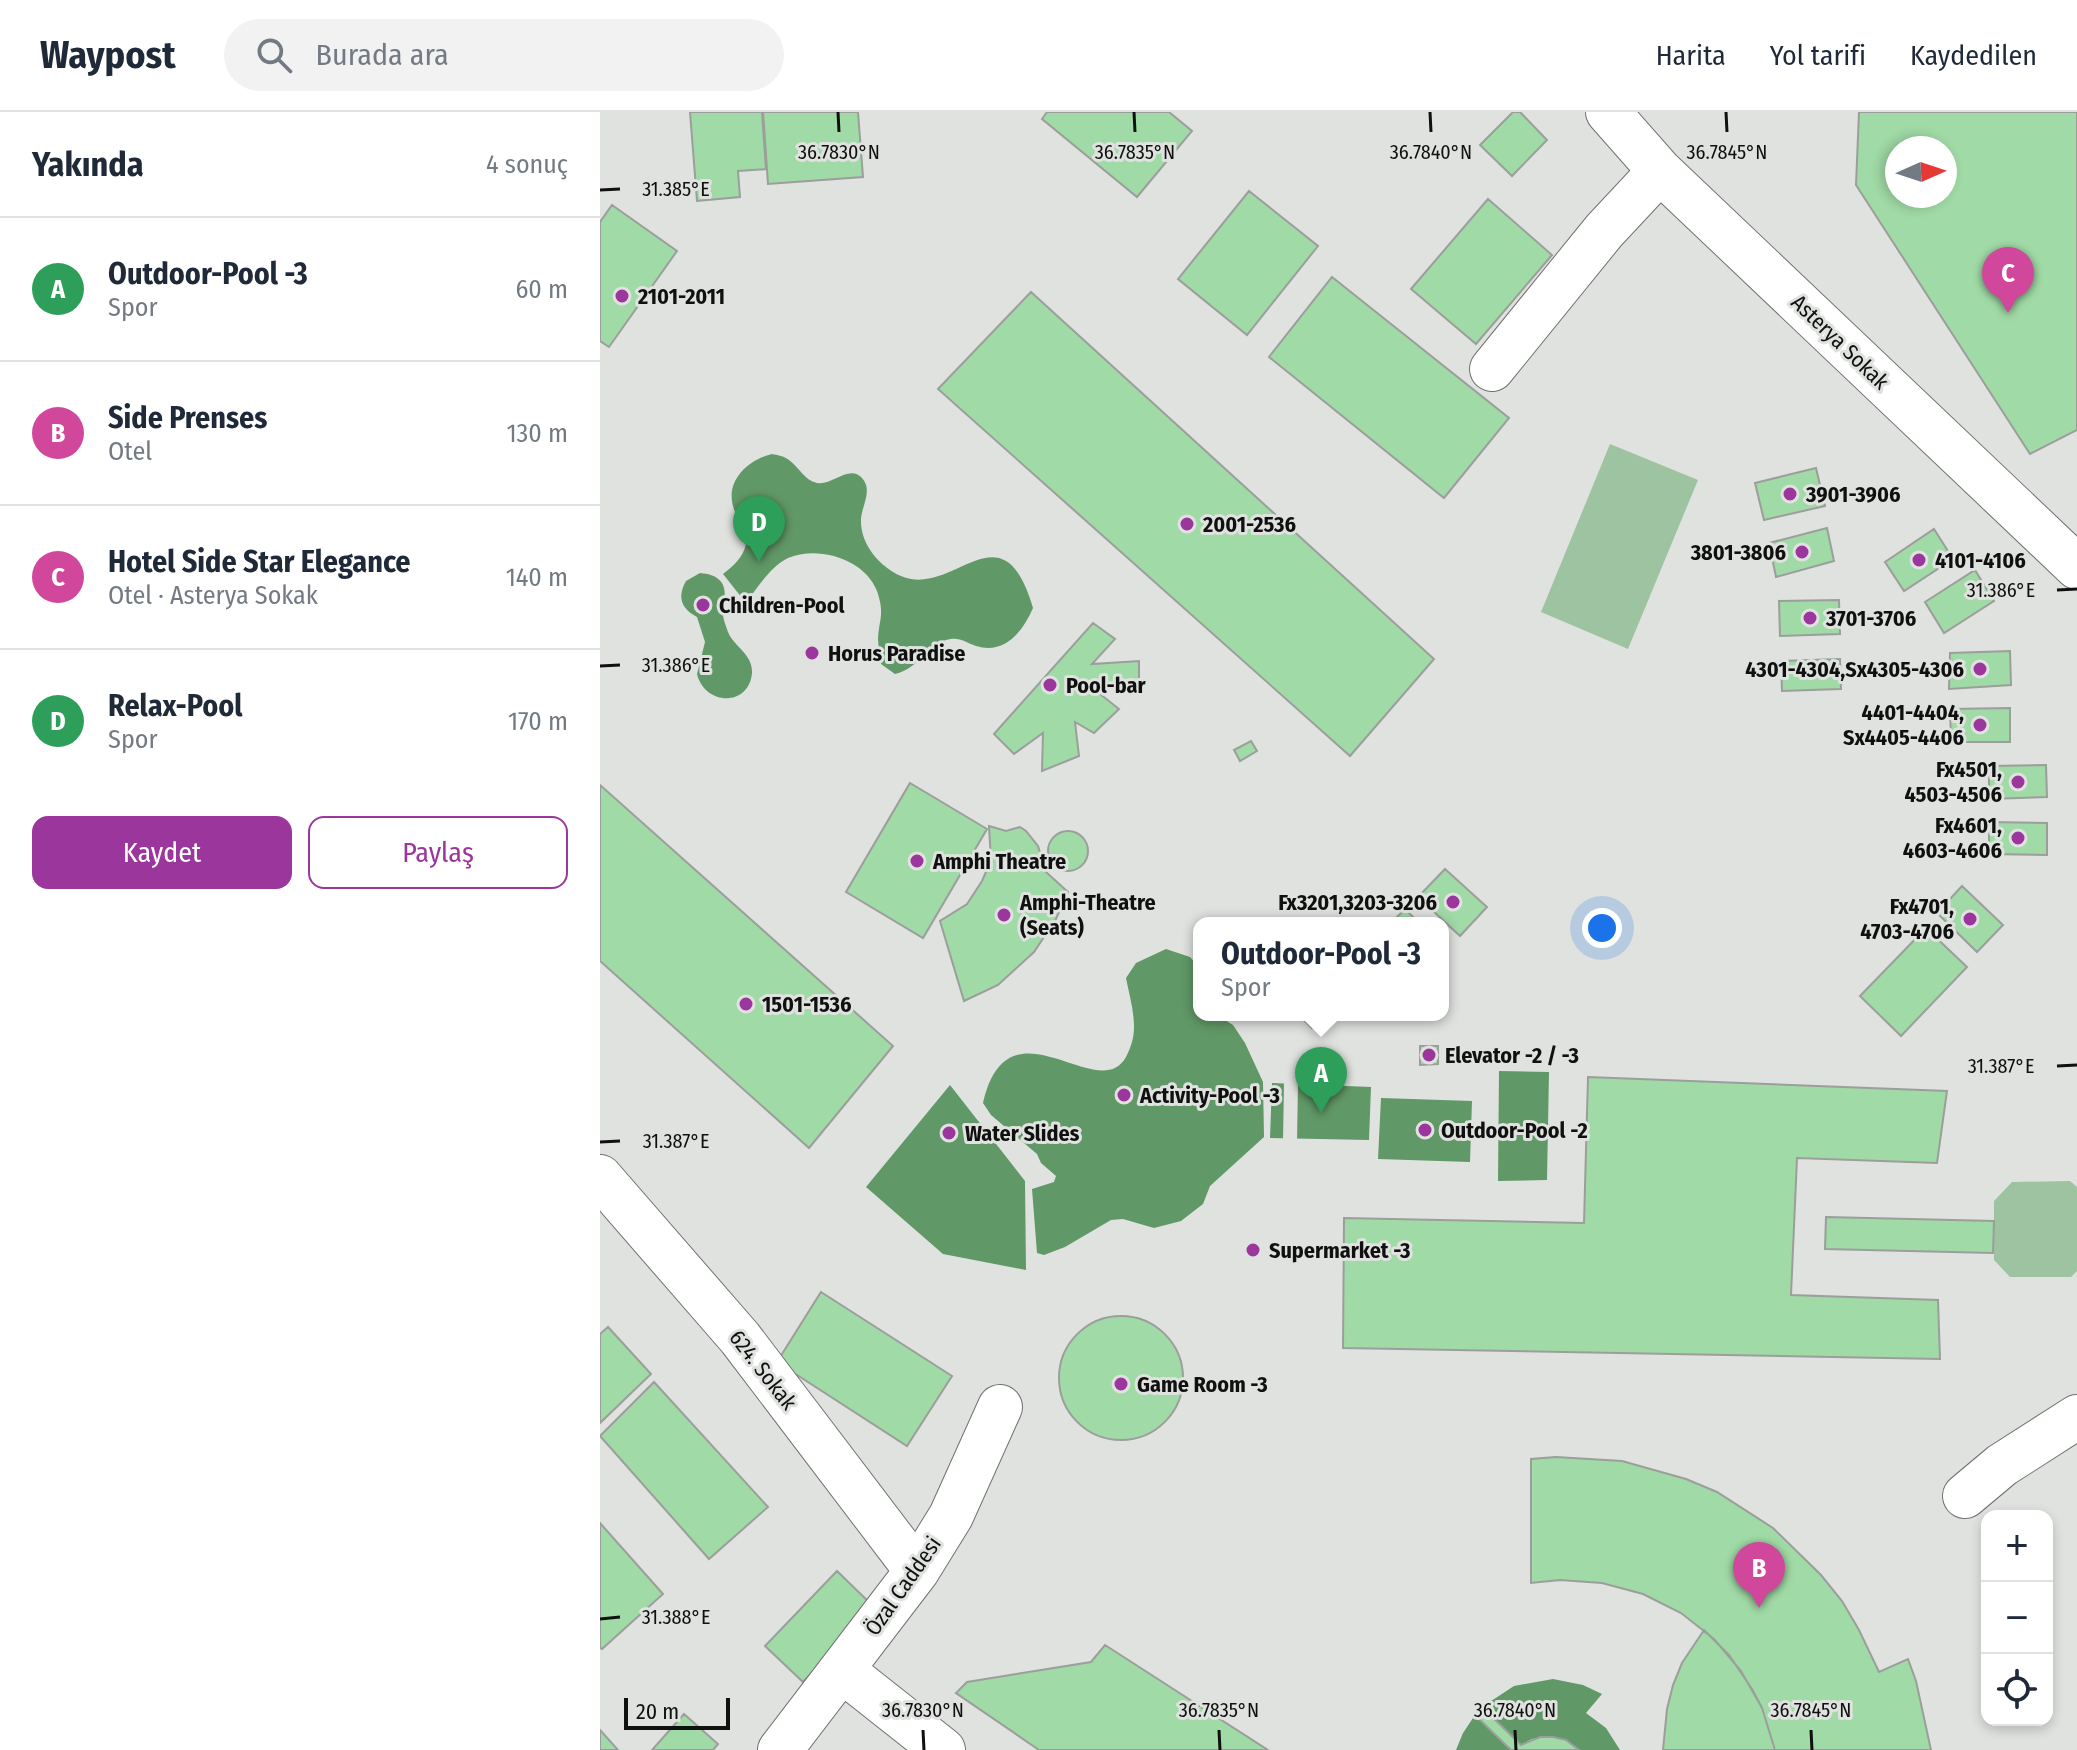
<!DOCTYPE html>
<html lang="tr">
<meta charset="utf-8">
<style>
:root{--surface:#fff;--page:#f2f2f3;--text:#1f2937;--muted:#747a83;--line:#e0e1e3;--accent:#9b379c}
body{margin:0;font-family:"Fira Sans Condensed",sans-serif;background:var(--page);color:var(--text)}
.controls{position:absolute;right:24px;bottom:24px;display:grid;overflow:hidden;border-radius:16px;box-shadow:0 4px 12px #0003}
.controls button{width:72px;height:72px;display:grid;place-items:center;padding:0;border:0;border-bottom:2px solid var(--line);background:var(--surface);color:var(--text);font:40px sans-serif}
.compass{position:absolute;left:1285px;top:24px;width:72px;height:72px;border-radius:50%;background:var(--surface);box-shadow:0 4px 12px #0003;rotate:87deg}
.scale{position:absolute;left:24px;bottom:20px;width:106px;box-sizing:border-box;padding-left:8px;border:4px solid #0f100f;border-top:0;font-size:22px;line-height:28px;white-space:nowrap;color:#0f100f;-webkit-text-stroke:6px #dfe2df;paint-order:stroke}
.you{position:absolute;left:1002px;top:816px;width:28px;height:28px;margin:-20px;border:6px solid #fff;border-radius:50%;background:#1a73e8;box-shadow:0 0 0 12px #1a73e833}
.badge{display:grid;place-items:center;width:52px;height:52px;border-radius:50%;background:var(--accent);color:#fff;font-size:26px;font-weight:700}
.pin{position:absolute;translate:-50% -66px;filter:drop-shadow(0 2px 4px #0008)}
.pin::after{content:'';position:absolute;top:42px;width:28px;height:24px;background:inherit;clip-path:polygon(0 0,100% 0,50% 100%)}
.popup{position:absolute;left:593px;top:805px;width:256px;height:104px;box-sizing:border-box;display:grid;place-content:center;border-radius:16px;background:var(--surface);filter:drop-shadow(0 2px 6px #0005);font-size:26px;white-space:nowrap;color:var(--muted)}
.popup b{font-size:30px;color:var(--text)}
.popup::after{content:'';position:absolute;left:50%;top:100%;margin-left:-16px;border:16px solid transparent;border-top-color:var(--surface)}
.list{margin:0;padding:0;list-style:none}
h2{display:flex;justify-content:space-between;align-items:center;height:104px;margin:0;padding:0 32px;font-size:34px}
h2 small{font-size:26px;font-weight:400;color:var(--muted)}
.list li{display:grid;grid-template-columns:52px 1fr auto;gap:24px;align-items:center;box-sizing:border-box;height:144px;padding:0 32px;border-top:2px solid var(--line)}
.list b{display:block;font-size:30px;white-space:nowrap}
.list p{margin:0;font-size:26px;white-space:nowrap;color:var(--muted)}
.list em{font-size:26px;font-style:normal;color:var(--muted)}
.actions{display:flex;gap:16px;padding:24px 32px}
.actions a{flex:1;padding:18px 0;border:2px solid var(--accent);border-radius:16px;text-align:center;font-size:28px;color:var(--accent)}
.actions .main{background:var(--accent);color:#fff}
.icon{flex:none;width:44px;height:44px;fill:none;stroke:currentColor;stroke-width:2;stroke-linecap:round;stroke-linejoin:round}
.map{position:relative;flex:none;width:1477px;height:1638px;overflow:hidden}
header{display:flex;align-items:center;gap:48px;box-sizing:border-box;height:112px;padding:0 40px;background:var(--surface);border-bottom:2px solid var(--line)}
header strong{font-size:38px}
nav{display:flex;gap:44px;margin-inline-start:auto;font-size:28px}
.search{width:560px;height:72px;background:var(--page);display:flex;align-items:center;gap:20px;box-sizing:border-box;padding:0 28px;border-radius:44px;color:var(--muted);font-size:30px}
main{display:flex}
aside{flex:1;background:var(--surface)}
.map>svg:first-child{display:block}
.green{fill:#9ec3a1}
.water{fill:#619867}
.pier{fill:#dfe2df}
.building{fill:#a0daa6;stroke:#9c9e9c;stroke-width:2;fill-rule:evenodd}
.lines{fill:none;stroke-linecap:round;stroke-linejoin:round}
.minor-casing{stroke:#707270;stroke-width:46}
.minor{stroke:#fff;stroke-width:44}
.ticks{fill:none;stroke:#0f100f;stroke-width:3}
.poi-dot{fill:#9b379c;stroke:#dfe2df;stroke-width:3}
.labels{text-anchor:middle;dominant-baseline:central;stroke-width:6;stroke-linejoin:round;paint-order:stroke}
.poi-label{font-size:22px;font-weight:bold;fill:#0f100f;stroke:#dfe2df;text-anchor:start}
.street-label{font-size:22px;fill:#0f100f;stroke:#dfe2df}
.ticks-label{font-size:20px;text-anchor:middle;fill:#0f100f;stroke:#dfe2df;stroke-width:6;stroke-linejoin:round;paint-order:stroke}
</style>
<header>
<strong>Waypost</strong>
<div class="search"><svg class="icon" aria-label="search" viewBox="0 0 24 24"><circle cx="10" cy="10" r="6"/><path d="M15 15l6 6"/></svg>Burada ara</div>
<nav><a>Harita</a><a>Yol tarifi</a><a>Kaydedilen</a></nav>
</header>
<main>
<aside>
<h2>Yakında<small>4 sonuç</small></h2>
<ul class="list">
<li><span class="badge" style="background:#2e9e5b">A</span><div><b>Outdoor-Pool -3</b><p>Spor</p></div><em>60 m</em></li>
<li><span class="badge" style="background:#d1479c">B</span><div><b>Side Prenses</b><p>Otel</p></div><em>130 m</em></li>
<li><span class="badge" style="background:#d1479c">C</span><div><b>Hotel Side Star Elegance</b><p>Otel · Asterya Sokak</p></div><em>140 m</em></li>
<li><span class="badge" style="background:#2e9e5b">D</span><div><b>Relax-Pool</b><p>Spor</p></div><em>170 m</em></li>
</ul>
<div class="actions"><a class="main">Kaydet</a><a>Paylaş</a></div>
</aside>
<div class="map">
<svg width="1477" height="1638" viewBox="0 0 1477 1638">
<rect width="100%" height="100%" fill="#dfe2df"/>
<path class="green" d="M 1010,332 L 1098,368 L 1028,537 L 941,500 Z
M 1470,1069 L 1477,1075 L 1477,1159 L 1471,1165 L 1410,1165 L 1394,1148 L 1394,1089 L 1412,1070 Z"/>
<path class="water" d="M 172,342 C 177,343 184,344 189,348 C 199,355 204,368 217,371 C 232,374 249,352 262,366 C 273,378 262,393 261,407 C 260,432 279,454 301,464 C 354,487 402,390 433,496 C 423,519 405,543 376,534 C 365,530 359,524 346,528 C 325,534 320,556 295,562 L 281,552 C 281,544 278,535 278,527 C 279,506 285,503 277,479 C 265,447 218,433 188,446 C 171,454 157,476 146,491 L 123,462 C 133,454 143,446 146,432 C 149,417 138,410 134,397 C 124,370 147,348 172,342 Z
M 100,461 C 109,462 116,463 122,471 C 128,482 122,491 123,502 C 123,507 126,514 128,520 C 134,535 153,542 152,561 C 149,595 105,594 97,562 L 105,530 L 97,505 C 81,497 77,485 86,469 Z
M 566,837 L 590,845 L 599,855 L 599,903 L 617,903 L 633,913 L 645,931 L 663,970 L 664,1025 L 610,1074 L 603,1092 L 581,1109 L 554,1116 L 523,1107 L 511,1108 L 465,1135 L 444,1143 L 437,1141 L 432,1077 L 454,1070 L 456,1064 L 441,1051 L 437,1042 L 391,1003 L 383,991 C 408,882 498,995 526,945 C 531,935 534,926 534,915 C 534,898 529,882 526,866 L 536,851 Z
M 899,959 L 949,960 L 947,1068 L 898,1069 Z
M 672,971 L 771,975 L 769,1028 L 670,1026 Z
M 350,973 L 425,1069 L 426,1158 L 343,1142 L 266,1075 Z
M 781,986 L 872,989 L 870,1050 L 778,1047 Z
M 953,1567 L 983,1573 L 1002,1582 L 986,1601 L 1006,1616 L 1020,1638 L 979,1638 L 966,1628 L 949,1624 L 932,1627 L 921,1633 L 882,1595 L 914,1574 Z
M 875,1603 L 911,1638 L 856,1638 L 863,1621 Z"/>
<path class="pier" d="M 684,970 L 698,970 L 697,1031 L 683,1030 Z"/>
<path class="building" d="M 90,0 L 162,0 L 166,57 L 138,59 L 140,85 L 97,89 Z
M 163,0 L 258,0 L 263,65 L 168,72 Z
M 447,0 L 569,0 L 592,19 L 537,85 L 442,7 Z
M 913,0 L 920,0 L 947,28 L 912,64 L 880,33 Z
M 1259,0 L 1477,0 L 1477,318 L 1430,342 L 1256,73 ZM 1297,36 L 1345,36 L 1345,84 L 1297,84 Z
M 649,79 L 718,134 L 647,223 L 578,167 Z
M 888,87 L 952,143 L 876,232 L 811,177 Z
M 12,93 L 77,139 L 9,235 L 0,229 L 0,110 Z
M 732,165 L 909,306 L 844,386 L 669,245 Z
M 431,180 L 834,547 L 750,644 L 338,277 Z
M 1216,356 L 1225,394 L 1164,408 L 1155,371 Z
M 1227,416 L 1234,449 L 1176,465 L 1169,431 Z
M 1334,417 L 1353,447 L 1304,479 L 1285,450 Z
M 1375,458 L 1394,489 L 1344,521 L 1325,490 Z
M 1239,488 L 1240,522 L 1180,524 L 1179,489 Z
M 493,511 L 515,527 L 492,552 L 539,549 L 539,572 L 495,578 L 519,597 L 494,621 L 475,610 L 479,644 L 442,659 L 443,621 L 414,642 L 394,622 Z
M 1410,539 L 1411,573 L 1349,577 L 1350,541 Z
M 1240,547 L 1241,577 L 1182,579 L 1181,549 Z
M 1410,596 L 1410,630 L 1351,630 L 1350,597 Z
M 651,629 L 657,639 L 640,649 L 634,638 Z
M 1446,653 L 1447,685 L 1389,687 L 1389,654 Z
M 310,671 L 387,717 L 323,826 L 246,780 Z
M 0,673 L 293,934 L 209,1036 L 0,849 Z
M 1389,710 L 1447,711 L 1447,743 L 1389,742 Z
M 389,714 L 406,719 L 420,715 L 426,719 L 438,734 L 446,760 L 468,780 L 456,807 L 434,840 L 398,873 L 364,889 L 340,809 L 367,792 L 382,769 L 391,748 Z
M448 739a20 20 0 1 1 40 0a20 20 0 1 1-40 0Z
M 845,757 L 887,795 L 860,824 L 818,785 Z
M 1362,774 L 1403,813 L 1377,840 L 1337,801 Z
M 805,797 L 819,811 L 791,811 Z
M 1326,816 L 1367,855 L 1301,924 L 1260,884 Z
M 699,903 L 725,903 L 712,916 Z
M 820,934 L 838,934 L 838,952 L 820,953 Z
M 988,965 L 1347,979 L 1337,1051 L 1197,1046 L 1191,1183 L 1338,1188 L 1340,1247 L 743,1236 L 744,1106 L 984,1111 Z
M 1226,1105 L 1394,1109 L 1393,1141 L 1225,1137 Z
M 221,1180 L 352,1264 L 307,1334 L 177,1250 Z
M459 1266a62 62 0 1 1 124 0a62 62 0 1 1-124 0Z
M 8,1215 L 51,1262 L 0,1311 L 0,1222 Z
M 54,1270 L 168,1395 L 109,1447 L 0,1324 Z
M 956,1345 L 1022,1349 L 1086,1367 L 1117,1380 L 1173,1416 L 1221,1463 L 1242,1489 L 1259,1518 L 1279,1560 L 1308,1547 L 1316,1569 L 1331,1638 L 1175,1638 L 1162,1596 L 1141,1559 L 1114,1527 L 1081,1501 L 1043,1482 L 1002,1471 L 960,1468 L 931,1471 L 931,1347 Z
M 0,1411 L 63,1482 L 2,1537 L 0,1536 Z
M 237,1459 L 274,1495 L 203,1570 L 165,1534 Z
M 1104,1518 L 1129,1543 L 1152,1577 L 1162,1596 L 1175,1638 L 1063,1638 L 1067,1597 L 1073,1573 L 1082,1551 Z
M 505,1533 L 668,1638 L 439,1638 L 356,1581 L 367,1570 L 491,1550 Z
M 882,1595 L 921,1633 L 940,1625 L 953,1625 L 966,1628 L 979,1638 L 911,1638 L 875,1603 Z
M 84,1602 L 118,1632 L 113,1638 L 52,1638 Z
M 0,1618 L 18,1638 L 0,1638 Z"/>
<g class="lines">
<g class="minor-casing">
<path id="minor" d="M 1008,0 L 1060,59 L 1477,455
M 892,257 L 1004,119 L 1060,59
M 0,1065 L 140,1226 L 317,1459
M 1365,1384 L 1402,1353 L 1477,1305
M 243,1559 L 343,1638
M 180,1638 L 317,1459 L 351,1404 L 400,1295"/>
</g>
<use href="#minor" class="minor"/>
</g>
<path class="ticks" d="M 238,0 L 239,20M 534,0 L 535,20M 830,0 L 831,20M 1126,0 L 1127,20M 0,78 L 20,77M 1457,478 L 1477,477M 0,554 L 20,553M 1457,954 L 1477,953M 0,1030 L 20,1029M 0,1507 L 20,1505M 323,1618 L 324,1638M 619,1618 L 620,1638M 915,1618 L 916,1638M 1211,1618 L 1212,1638"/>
<g class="poi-dot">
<circle cx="22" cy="184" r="8"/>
<circle cx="1190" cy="382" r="8"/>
<circle cx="587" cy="412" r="8"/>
<circle cx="1202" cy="440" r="8"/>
<circle cx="1319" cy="448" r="8"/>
<circle cx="103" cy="493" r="8"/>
<circle cx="1210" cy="506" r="8"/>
<circle cx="212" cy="541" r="8"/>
<circle cx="1380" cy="557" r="8"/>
<circle cx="450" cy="573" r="8"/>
<circle cx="1380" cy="613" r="8"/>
<circle cx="1418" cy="670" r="8"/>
<circle cx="1418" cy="726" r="8"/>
<circle cx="317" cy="749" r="8"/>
<circle cx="853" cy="790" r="8"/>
<circle cx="404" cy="803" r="8"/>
<circle cx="1370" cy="807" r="8"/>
<circle cx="146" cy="892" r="8"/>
<circle cx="829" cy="943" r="8"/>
<circle cx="524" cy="983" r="8"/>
<circle cx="825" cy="1018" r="8"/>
<circle cx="349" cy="1021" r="8"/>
<circle cx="653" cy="1138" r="8"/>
<circle cx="521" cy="1272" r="8"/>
</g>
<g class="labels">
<g class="poi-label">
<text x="38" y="184">2101-2011</text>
<text x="1206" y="382">3901-3906</text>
<text x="603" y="412">2001-2536</text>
<text x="1186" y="440" text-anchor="end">3801-3806</text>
<text x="1335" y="448">4101-4106</text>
<text x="119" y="493">Children-Pool</text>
<text x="1226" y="506">3701-3706</text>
<text x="228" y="541">Horus Paradise</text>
<text x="1364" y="557" text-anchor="end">4301-4304,Sx4305-4306</text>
<text x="466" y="573">Pool-bar</text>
<text x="1364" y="600" text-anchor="end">4401-4404,<tspan x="1364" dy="25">Sx4405-4406</tspan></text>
<text x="1402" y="657" text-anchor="end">Fx4501,<tspan x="1402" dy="25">4503-4506</tspan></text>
<text x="1402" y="713" text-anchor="end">Fx4601,<tspan x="1402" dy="25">4603-4606</tspan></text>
<text x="333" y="749">Amphi Theatre</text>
<text x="420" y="790">Amphi-Theatre<tspan x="420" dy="25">(Seats)</tspan></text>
<text x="837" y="790" text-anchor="end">Fx3201,3203-3206</text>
<text x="1354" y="794" text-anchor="end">Fx4701,<tspan x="1354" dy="25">4703-4706</tspan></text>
<text x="162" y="892">1501-1536</text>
<text x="845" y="943">Elevator -2 / -3</text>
<text x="540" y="983">Activity-Pool -3</text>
<text x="841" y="1018">Outdoor-Pool -2</text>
<text x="365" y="1021">Water Slides</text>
<text x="669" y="1138">Supermarket -3</text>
<text x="537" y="1272">Game Room -3</text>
</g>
<g class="street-label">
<text transform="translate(1240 230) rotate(44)">Asterya Sokak</text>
<text transform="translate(163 1258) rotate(52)">624. Sokak</text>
<text transform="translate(303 1474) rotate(-55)">Özal Caddesi</text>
</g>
</g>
<g class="ticks-label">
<text x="239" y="47">36.7830°N</text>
<text x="535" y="47">36.7835°N</text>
<text x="831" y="47">36.7840°N</text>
<text x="1127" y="47">36.7845°N</text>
<text x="76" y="84">31.385°E</text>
<text x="1401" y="485">31.386°E</text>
<text x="76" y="560">31.386°E</text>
<text x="1401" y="961">31.387°E</text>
<text x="76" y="1036">31.387°E</text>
<text x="76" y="1512">31.388°E</text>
<text x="323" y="1605">36.7830°N</text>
<text x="619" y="1605">36.7835°N</text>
<text x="915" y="1605">36.7840°N</text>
<text x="1211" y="1605">36.7845°N</text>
</g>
</svg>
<div class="controls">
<button>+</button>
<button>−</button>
<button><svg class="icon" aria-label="locate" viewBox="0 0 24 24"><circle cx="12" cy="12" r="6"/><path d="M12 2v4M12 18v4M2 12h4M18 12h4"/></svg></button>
</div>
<svg class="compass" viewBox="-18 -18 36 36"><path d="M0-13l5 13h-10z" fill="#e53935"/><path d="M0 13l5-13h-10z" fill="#747a83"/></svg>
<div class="scale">20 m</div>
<div class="you"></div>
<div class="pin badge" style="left:721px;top:1001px;background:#2e9e5b">A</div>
<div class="popup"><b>Outdoor-Pool -3</b>Spor</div>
<div class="pin badge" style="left:1159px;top:1496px;background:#d1479c">B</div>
<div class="pin badge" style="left:1408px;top:201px;background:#d1479c">C</div>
<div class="pin badge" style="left:159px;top:450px;background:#2e9e5b">D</div>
</div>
</main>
